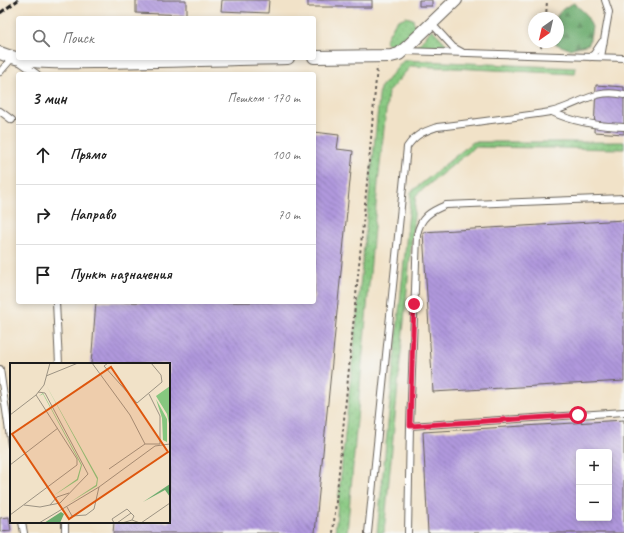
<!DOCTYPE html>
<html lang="ru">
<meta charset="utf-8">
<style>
:root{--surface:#fff;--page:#f6f6f6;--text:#222;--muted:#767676;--line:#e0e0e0}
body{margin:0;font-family:Caveat,sans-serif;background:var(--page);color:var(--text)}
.controls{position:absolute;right:12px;bottom:12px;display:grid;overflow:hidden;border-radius:4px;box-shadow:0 2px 6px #0003}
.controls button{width:36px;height:36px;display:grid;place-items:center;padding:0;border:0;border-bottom:1px solid var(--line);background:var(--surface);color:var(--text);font:20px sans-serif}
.compass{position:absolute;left:528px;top:12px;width:36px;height:36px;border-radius:50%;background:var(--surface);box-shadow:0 2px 6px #0003;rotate:214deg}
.stop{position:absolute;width:12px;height:12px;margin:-9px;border:3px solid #e11d48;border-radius:50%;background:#fff}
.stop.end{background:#e11d48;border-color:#fff;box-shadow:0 1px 4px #0008}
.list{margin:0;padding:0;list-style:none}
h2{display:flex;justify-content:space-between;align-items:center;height:52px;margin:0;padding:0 16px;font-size:17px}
h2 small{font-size:13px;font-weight:400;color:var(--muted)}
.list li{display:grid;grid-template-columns:26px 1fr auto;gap:12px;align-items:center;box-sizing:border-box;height:60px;padding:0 16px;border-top:1px solid var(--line)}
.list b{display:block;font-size:15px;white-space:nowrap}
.list em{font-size:13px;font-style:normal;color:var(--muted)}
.icon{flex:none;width:22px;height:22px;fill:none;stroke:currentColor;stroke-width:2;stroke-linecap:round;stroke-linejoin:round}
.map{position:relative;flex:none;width:624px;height:533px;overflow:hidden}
.search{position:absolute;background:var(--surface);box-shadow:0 2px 6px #0003;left:16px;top:16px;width:300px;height:44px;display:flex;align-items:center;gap:10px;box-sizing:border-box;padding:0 14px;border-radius:4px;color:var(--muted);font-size:15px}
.panel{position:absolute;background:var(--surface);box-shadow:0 2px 6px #0003;left:16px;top:72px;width:300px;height:232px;border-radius:4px}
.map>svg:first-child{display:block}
.grass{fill:url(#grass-dots);stroke:#51724e}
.forest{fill:url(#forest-firs);stroke:#446445}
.building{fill:url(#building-back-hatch);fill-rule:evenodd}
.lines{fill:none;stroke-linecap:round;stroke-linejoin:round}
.service-casing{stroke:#676158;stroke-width:8}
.minor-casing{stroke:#676158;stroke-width:14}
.path{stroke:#676158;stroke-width:2;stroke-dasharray:3 3;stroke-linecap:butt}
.service{stroke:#fff;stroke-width:6}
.minor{stroke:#fff;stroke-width:12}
.rail{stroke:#1c1c1c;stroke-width:3;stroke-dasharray:6 3;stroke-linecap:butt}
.route{stroke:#e11d48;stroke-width:5}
.inset-road{fill:none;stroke:#9c9383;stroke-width:1}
.view{fill:#de560d;fill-opacity:0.15;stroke:#de560d;stroke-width:2}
.inset-edge{fill:none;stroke:#1c1c1c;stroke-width:2}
</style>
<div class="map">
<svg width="624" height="533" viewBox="0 0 624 533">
<defs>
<pattern id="grass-dots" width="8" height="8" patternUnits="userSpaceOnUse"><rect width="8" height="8" fill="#86c77f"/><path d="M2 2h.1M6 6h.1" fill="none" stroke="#73aa6d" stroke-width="1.8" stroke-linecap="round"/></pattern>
<pattern id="forest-firs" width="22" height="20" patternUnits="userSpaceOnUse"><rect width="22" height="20" fill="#6cac6e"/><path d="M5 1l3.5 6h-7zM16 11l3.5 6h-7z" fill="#588b5a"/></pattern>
<pattern id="building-back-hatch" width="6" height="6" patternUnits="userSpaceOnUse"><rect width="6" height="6" fill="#b098dd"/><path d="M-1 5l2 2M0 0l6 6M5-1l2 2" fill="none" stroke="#8e7bb2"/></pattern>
</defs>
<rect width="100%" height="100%" fill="#f6f6f2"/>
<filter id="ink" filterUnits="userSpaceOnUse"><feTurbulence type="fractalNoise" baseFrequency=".025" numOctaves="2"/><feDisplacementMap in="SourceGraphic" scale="8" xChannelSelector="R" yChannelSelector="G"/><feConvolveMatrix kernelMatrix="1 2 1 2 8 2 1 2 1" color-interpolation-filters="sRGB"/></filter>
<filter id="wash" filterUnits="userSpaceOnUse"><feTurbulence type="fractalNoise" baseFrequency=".012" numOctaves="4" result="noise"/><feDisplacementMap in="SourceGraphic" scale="16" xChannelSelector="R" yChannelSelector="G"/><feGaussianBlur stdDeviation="0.9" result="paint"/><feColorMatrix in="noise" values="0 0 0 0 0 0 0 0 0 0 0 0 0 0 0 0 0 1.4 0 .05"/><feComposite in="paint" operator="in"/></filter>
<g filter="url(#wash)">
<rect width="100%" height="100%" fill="#f1e2c8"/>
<path class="grass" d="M 406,17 L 413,19 L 415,28 L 398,43 L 387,44 L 385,41 L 396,21 Z
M 432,29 L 451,49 L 416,48 Z
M 404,60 L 576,68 L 575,74 L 411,66 L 388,92 L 378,183 L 347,533 L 335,533 L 380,88 Z
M 473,142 L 624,142 L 624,149 L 475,147 L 416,195 L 384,533 L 377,533 L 411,192 Z"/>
<path class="forest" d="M 574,3 L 586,14 L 592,27 L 589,44 L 569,49 L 551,42 L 558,42 L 558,18 L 556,18 C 560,9 566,7 574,3 Z"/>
<g id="blocks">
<path class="building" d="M 136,0 L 186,0 L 186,15 L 136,13 Z
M 222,0 L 269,0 L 268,13 L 221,11 Z
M 308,0 L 372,0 L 372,7 L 308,7 Z
M 419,0 L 432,0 L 432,6 L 419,6 Z
M 596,85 L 624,87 L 624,134 L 594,132 Z
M 314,132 L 339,135 L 337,149 L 353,151 L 315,533 L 113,533 L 114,522 L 169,522 L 169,364 L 91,364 L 96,302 L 314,302 Z
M 624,220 L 624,381 L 433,392 L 423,232 Z
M 624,420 L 624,533 L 428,533 L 423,432 ZM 579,452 L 609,452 L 609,518 L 579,518 Z
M 9,517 L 11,531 L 0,532 L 0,518 Z"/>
</g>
</g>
<g filter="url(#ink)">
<use href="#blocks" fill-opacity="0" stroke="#676158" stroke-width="1"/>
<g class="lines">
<g class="service-casing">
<path id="service" d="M 431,23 L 453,47 L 462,52
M 404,51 L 624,58
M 590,57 L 594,54 L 602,42
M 601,57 L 609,12 L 605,0
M 20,62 L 37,74
M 0,72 L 13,57
M 0,111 L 12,120
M 552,112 C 575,123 599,126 624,127
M 56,302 L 59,364
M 0,369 L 11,445
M 410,426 L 624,412
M 22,522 L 24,533
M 65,522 L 65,533
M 368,533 L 407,147 C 416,134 423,132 437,127 C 475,122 513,118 550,112 C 576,107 595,87 624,95
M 408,533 L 410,426 L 417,235 C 420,217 431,211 446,205 L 624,198"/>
</g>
<g class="minor-casing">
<path id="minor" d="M 0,53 C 29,65 62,62 93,62 C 158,62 223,59 288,58
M 314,57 L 391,56 L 399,54 L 407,47 L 456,0"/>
</g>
<path class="path" d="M 546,18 L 547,0
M 541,48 L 542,42
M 333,533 L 369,162 L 377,67"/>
<use href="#service" class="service"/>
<use href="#minor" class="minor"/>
<path class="rail" d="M 0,13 L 18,0"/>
</g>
</g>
<g class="lines" filter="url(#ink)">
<path class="route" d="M 414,304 L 410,426 L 578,415"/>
</g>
<g transform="translate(10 363)">
<rect width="160" height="160" fill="#f1e2c8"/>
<path d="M 36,22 L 88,115 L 87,123 L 59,140 L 86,122 L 87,116 ZM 160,23 L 160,65 L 157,51 L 146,33 ZM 33,30 L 72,102 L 68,117 L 43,133 L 67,116 L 71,102 L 33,31 L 29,33 ZM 146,36 L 157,56 L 157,79 L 153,77 L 152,55 Z" fill="#86c77f"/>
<path d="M 160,121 L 160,134 L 155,127 L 133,139 ZM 51,149 L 54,151 L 50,160 L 34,160 Z" fill="#6cac6e"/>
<path class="inset-road" d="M 82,0 L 120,52 L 135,81 L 99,106M 98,0 L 94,3 L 127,40 L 152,19 L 151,12 L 141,0M 36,13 L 68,0M 0,52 L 26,32 L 34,22 L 40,0M 135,81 L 150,81 L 150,53 L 139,31M 0,102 L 48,65M 14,142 L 30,144 L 50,140 L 78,111 L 35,30 L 28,29M 40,142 L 47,134 L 59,130M 57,144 L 62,153 L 76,152 L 84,146 L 89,124M 0,152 L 67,102 L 67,96 L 26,32M 29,160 L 89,124 L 145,83 L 160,81M 104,160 L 102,156 L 117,146 L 124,153 L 122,157M 107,160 L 121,150M 112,160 L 122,157 L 130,160M 131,160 L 160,140"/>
<path class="view" d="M 101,4 L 158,89 L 59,156 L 2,71 Z"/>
<rect width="160" height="160" class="inset-edge"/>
</g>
</svg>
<div class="controls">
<button>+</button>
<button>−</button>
</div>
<svg class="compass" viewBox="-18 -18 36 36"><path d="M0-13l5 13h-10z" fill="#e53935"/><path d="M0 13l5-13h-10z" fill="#767676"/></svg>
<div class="stop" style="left:578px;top:415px"></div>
<div class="stop end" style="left:414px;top:304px"></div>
<div class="search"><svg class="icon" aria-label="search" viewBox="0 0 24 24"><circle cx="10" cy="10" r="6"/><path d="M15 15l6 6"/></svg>Поиск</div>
<section class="panel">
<h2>3 мин<small>Пешком · 170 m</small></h2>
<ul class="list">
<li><svg class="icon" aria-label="ahead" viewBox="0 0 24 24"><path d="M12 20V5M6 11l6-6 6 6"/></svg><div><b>Прямо</b></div><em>100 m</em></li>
<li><svg class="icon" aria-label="right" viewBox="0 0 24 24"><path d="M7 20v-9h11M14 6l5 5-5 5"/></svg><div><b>Направо</b></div><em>70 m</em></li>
<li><svg class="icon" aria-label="arrive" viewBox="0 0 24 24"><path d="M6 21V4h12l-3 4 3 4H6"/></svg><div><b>Пункт назначения</b></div></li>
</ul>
</section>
</div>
